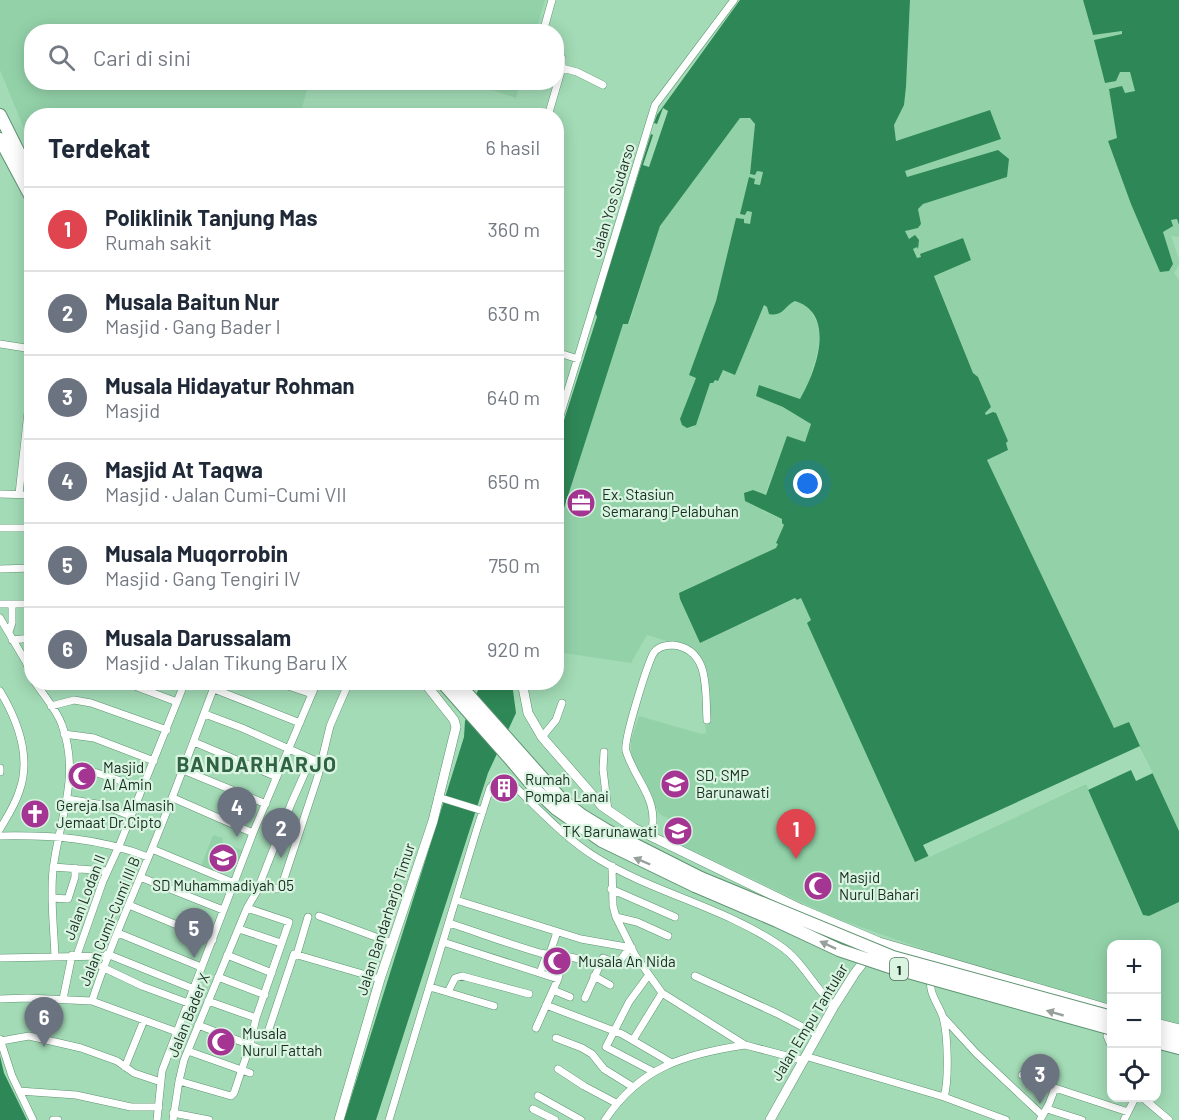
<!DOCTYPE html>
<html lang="id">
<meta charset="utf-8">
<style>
:root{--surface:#fff;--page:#f6f6f7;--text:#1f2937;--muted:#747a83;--line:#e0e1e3;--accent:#ea580c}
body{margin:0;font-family:Barlow,sans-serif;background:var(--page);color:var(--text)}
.controls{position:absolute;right:18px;bottom:18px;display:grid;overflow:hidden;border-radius:12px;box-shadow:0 3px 15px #0003}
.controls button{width:54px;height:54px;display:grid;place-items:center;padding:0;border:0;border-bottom:2px solid var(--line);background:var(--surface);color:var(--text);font:30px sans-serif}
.you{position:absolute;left:808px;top:484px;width:21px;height:21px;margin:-15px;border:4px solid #fff;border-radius:50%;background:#1a73e8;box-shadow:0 0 0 9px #1a73e833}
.badge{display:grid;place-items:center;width:39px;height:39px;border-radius:50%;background:var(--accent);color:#fff;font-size:20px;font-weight:700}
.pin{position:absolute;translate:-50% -50px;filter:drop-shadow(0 2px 3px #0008)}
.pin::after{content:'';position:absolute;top:32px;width:21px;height:18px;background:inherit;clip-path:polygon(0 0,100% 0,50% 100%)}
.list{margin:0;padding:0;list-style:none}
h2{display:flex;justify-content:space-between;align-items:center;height:78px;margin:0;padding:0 24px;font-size:26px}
h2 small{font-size:20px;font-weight:400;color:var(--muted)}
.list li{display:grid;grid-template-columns:39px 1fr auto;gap:18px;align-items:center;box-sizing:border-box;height:84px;padding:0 24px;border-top:2px solid var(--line)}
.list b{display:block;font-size:22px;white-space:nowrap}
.list p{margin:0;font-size:20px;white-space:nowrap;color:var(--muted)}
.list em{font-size:20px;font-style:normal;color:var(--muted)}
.icon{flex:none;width:33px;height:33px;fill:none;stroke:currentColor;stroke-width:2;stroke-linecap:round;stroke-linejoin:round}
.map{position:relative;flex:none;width:1179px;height:1120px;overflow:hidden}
.search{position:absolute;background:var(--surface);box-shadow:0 3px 15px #0003;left:24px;top:24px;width:540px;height:66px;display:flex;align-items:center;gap:15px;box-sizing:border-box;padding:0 21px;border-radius:24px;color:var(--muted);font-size:22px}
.panel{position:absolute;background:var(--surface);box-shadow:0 3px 15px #0003;left:24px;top:108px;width:540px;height:582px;border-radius:24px}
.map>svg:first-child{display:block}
.built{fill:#93d2a9}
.water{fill:#2e8756}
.pier{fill:#a3dbb6}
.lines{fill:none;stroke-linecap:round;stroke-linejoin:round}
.minor-casing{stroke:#5f9472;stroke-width:8}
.tertiary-casing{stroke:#5f9472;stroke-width:10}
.trunk-casing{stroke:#5f9472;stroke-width:14}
.minor{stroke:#fff;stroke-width:7}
.tertiary{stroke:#fff;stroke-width:9}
.trunk{stroke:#fff;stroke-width:12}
.trunk-bridge-casing{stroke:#5f9472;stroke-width:14;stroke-linecap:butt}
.trunk-bridge{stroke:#fff;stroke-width:12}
.oneway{fill:#97a09a}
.labels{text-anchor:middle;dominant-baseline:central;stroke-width:4.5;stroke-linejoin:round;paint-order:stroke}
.shield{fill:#d9f4e1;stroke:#516959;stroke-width:1.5}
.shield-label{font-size:14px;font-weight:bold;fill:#172d1f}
.street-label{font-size:15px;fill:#172d1f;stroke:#d9f4e1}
.poi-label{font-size:15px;fill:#172d1f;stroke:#d9f4e1;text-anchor:start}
.district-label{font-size:21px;font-weight:bold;letter-spacing:1.5px;fill:#2f6344;stroke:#d9f4e1}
</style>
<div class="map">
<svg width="1179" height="1120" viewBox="0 0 1179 1120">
<rect width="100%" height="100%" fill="#a3dbb6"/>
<path class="built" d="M 0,0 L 545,0 L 536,31 L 331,32 L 324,29 L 323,32 L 32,32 L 32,82 L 309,83 L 300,115 L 32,116 L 31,146 L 0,70 Z
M 910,0 L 1083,0 L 1093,35 L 1122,31 L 1120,72 L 1130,72 L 1135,91 L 1124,93 L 1117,138 L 1108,141 L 1173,264 L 1163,232 L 1171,221 L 1177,219 L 1179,225 L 1179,237 L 1171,236 L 1179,259 L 1179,265 L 1174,273 L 1179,280 L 1179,831 L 1129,722 L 1114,729 L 987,460 L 1008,450 L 1006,443 L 1008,441 L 1004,433 L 985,413 L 990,407 L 978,377 L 973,373 L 934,275 L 963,238 L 921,254 L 921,257 L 917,259 L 913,249 L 917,247 L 914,237 L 909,239 L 905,230 L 918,228 L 921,224 L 918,209 L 923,204 L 1007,177 L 998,150 L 907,177 L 905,171 L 1000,139 L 990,110 L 896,141 L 894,125 L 904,105 L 906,87 Z
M 472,83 L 520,82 L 520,83 L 516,98 Z
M 746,117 L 754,121 L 755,124 L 750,174 L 757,171 L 763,172 L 760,185 L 754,184 L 740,213 L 745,215 L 746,211 L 752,212 L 750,225 L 744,223 L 744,219 L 736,218 L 716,301 L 689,375 L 696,378 L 692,428 L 695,425 L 710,382 L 723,370 L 735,375 L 764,305 L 767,307 L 795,301 L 808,306 L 819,326 L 820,337 L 817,355 L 807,387 L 800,399 L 760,385 L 756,396 L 783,407 L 811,424 L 805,443 L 787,436 L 765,495 L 763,511 L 782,519 L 785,524 L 776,542 L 778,544 L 776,548 L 679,593 L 680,599 L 696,635 L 700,643 L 796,598 L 801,597 L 811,620 L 807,623 L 929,857 L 1086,785 L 1143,915 L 1149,916 L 1179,902 L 1179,1024 L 1157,1018 L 1156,944 L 1112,944 L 1111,1005 L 974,967 L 832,917 L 679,844 L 686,827 L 659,814 L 635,765 L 631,751 L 631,740 L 639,716 L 702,734 L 706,733 L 698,660 L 689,648 L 647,635 L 631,663 L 557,652 L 557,530 L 623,323 L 629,324 L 660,226 L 740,118 Z
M 213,835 L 223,838 L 222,842 L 244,851 L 237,871 L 219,864 L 216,872 L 201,866 Z"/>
<path class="water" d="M 740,0 L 910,0 L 906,87 L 904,105 L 894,125 L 896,141 L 990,110 L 1001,139 L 905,171 L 907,177 L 998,150 L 1009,159 L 1007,177 L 923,204 L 918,209 L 921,224 L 918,228 L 905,231 L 909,239 L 915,235 L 919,240 L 918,249 L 917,247 L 913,249 L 917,258 L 921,257 L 920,254 L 963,238 L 971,260 L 934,276 L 973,373 L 978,377 L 991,407 L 985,413 L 986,415 L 993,412 L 996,413 L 1008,441 L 1006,443 L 1008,450 L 987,460 L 1114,728 L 1129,722 L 1179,831 L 1179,902 L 1149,916 L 1143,915 L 1086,785 L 915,862 L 807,623 L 811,620 L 801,598 L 797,600 L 795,598 L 700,643 L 680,599 L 679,593 L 776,548 L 778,544 L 776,543 L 784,525 L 782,523 L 782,519 L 745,501 L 744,493 L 753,490 L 766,495 L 787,436 L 805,442 L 811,424 L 783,407 L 756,396 L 759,385 L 800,399 C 816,372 837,314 795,301 C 784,306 783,317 769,314 L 767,307 L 764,305 L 735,375 L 723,370 L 718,381 L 715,380 L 713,383 L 710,383 L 696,425 L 687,428 L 682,425 L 680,419 L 696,378 L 689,375 L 716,301 L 736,218 L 744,219 L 744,223 L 750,224 L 752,212 L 747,211 L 745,215 L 740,214 L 749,177 L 755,179 L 754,184 L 760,185 L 763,172 L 757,171 L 755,175 L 750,174 L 755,124 L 750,118 L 740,118 L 660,226 L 628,324 L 623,324 L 557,530 L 557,442 L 597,317 L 595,312 L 651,134 L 653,135 L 643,165 L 649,167 L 668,111 L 663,108 L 657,124 L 654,123 L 657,115 Z
M 1083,0 L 1179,0 L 1179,225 L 1177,219 L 1171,220 L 1173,226 L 1163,232 L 1173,264 L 1169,271 L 1160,272 L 1131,204 L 1108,141 L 1117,138 L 1109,89 L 1122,86 L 1125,93 L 1135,91 L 1130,72 L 1120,72 L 1116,81 L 1105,83 L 1094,40 L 1122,34 L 1122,31 L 1093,35 Z
M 481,683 L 512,683 L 516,713 L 488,773 L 376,1120 L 344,1120 L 464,737 L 465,721 Z
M 0,1056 L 4,1073 L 27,1120 L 0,1120 Z"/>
<path class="pier" d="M 1140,746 L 1153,773 L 1136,781 L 1131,770 L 1088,790 L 1086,785 L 929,857 L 923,845 Z"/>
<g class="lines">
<g class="minor-casing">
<path id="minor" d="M 543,32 L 552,0
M 556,54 L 562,58 L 562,68
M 548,116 L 562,68 L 577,72 L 603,85
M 0,344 L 32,349
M 556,352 L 578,359
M 556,429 L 655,105 L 734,0
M 0,494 L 32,495
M 19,494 L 30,394
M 0,528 L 32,528
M 0,569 L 32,568
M 0,604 L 32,604
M 0,618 L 26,662 L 32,677
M 9,632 L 12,623 L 12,604
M 12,640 L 32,638
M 35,682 C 44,696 57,710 62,725 C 81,778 59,818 53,870 C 50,899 54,928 55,957
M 124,682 L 177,702
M 276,682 L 312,694
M 214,689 L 300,723
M 0,691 C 18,721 32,757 19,792 C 15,805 7,817 0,829
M 51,706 L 74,700 L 91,703 L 167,730
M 205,714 L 242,728 L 316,761
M 64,734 L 94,738 L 154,761
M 542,737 L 556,720 L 562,703
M 194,742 L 277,777
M 604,752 L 603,769 L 608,811
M 0,768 L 0,772
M 70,769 L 91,771 L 142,788
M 183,770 L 266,804
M 438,797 L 483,811
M 173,798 L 253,833
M 67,799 L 103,805 L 131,816
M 0,836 C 52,835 100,838 148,857
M 651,837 C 660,798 637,785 626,751 C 623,741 647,666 653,654 C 657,647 665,645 673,645 C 711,649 705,693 707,720
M 152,849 L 234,883
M 612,866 L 613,906 L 616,917 L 635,955 L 662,993 L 745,1045 L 802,1060
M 53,867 L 107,871
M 140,877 L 223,910
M 260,883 L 277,889 L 281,888 L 318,776 L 330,726 L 349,682
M 611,889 L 675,917
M 52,898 L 68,899 L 75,877 L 75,868
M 456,900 L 581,939 L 632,948
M 129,905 L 213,940
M 247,908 L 289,922 L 256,1018
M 319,916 L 392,943
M 616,917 L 637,922 L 668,936
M 449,923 C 480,933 509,944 540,953 C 554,956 568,955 582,960
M 239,929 L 281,943
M 118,933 L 201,967
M 443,942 L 558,979
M 550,953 L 557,932
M 107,954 L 194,989
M 297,954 L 308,917
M 77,955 L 103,881 L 119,846 L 185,682
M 227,955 L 272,973
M 0,958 L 106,956
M 102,967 L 142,986 L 188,1003
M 540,973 L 547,954
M 594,976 L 610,985
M 648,976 L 629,1002 L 606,1047 L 652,1071
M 695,976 L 776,1013 L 818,1035
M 218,977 L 265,995
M 931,978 C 928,993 938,1003 943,1017 C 948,1036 949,1080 944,1097
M 430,987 L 494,1006
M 553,990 L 570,997
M 448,992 L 455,978 L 462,976 L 529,994
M 585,998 L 603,958 L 618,964 L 629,948
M 0,999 L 27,998 L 92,1001 L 177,1032
M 63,999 L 72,955
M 92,1001 C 109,948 132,898 153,846 C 175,792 195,737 216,682
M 546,1005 L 622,1034 L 670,1062
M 943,1017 L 976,1053 L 1042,1115
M 198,1025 L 268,1052
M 536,1028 L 558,979 L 564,956
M 1109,1028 L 1107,1036 L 1112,1048
M 269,1029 L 294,954 L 380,979
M 556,1038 L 582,1048 L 592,1054 L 604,1069 L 633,1087
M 0,1039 L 12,1076 L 33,1120
M 633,1040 L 662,993
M 1,1041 L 29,1036 L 81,1048 L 117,1061 L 134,1073 L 161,1082
M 188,1051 L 250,1073
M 805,1056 L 944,1097 L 1006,1120
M 125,1067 L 144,1020
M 558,1069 L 584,1086 L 616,1103
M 1022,1075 L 1055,1088 L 1128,1112
M 179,1081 L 231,1096 L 234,1093 L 250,1045 L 256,1018 L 208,1001
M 19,1091 L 76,1095 L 131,1107 L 159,1107
M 538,1096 L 581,1120
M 1143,1098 L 1169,1120
M 533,1109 L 555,1120
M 1047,1109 L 1082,1120
M 173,1113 L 209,1120
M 53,1120 L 58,1120
M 157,1120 L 162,1071 L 253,833 L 317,682
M 173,1120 L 179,1081 L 184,1060 L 247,908 L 257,891 L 291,804 L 311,759
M 389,1120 L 476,832 L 490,788 L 498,779 L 507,779 C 536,806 563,837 597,858 C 654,893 723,907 779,945 C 802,960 814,987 834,1006
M 605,1120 C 640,1067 685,1054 745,1045
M 1040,1120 L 1049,1104 L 1055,1088
M 1124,1120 L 1135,1098"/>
</g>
<g class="tertiary-casing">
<path id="tertiary" d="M 522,682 L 528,713 L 542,737 L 602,806 L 634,828 L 801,909 L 879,942 L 1112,1010
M 1156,1023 L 1179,1029
M 339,1120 L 380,979 L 433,821 L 456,727 L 454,720 L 424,682
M 770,1120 L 834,1006 L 855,973 L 869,955"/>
</g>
<g class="trunk-casing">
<path id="trunk" d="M 0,115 L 32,179
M 0,139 L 32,199
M 442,682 L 511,760 L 537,791 L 555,808 L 602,841 L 695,886
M 457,682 L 562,800 L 583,816 L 606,830 L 701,878
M 1156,1030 L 1179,1036
M 1156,1042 L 1179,1048"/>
</g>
<use href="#minor" class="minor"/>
<use href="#tertiary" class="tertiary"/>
<use href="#trunk" class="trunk"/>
<g class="trunk-bridge-casing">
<path id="trunk-bridge" d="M 701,878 L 893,957 L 1112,1017
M 695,886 L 777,921 L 839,950 L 890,967 L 1112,1029"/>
</g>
<use href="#trunk-bridge" class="trunk-bridge"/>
</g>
<defs><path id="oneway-solid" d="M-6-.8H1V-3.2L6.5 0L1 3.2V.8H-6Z" transform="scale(1.5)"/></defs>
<g class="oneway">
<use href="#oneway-solid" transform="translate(642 861) rotate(-157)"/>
<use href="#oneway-solid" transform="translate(828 945) rotate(-155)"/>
<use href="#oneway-solid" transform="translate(1055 1013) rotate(-164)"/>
</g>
<defs>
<g id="office-disc" transform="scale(1.5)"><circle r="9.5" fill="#a53592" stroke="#d9f4e1"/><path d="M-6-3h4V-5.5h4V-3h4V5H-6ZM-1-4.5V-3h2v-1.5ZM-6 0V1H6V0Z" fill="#fff"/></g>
<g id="mosque-disc" transform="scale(1.5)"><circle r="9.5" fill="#a53592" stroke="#d9f4e1"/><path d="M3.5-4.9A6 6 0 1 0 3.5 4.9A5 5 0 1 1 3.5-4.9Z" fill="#fff"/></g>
<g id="school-disc" transform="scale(1.5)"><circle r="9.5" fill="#a53592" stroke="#d9f4e1"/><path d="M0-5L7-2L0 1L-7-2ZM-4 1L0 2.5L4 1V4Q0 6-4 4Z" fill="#fff"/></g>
<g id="building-disc" transform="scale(1.5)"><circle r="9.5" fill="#a53592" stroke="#d9f4e1"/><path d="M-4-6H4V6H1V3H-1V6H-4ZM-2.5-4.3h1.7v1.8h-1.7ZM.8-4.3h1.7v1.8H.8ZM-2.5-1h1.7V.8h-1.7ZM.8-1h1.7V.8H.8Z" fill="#fff"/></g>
<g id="church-disc" transform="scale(1.5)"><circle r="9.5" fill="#a53592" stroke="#d9f4e1"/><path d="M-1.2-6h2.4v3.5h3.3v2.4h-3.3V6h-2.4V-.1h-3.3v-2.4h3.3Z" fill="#fff"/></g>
</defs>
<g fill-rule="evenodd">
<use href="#office-disc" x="581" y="503"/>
<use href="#mosque-disc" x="82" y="776"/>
<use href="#school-disc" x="675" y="784"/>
<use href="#building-disc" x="504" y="788"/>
<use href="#church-disc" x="35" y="814"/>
<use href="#school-disc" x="678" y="831"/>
<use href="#school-disc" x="223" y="858"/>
<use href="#mosque-disc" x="818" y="886"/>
<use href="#mosque-disc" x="557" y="961"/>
<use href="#mosque-disc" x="221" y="1042"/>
</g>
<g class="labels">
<rect class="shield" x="890" y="958" width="18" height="22" rx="4.5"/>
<g class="shield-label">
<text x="899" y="969">1</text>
</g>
<g class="street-label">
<text transform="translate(612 200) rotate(-73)">Jalan Yos Sudarso</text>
<text transform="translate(84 897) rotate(-69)">Jalan Lodan II</text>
<text transform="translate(385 919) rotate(-72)">Jalan Bandarharjo Timur</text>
<text transform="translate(109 921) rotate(-68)">Jalan Cumi-Cumi III B</text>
<text transform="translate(188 1015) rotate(-68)">Jalan Bader X</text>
<text transform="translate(809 1022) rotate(-59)">Jalan Empu Tantular</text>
</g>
<g class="poi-label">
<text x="602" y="494">Ex. Stasiun<tspan x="602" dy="17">Semarang Pelabuhan</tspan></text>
<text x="103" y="767">Masjid<tspan x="103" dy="17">Al Amin</tspan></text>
<text x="696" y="775">SD, SMP<tspan x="696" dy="17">Barunawati</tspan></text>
<text x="525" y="779">Rumah<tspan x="525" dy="17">Pompa Lanai</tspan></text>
<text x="56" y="805">Gereja Isa Almasih<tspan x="56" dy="17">Jemaat Dr.Cipto</tspan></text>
<text x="657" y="831" text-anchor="end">TK Barunawati</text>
<text x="839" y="877">Masjid<tspan x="839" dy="17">Nurul Bahari</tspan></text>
<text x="223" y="885" text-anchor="middle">SD Muhammadiyah 05</text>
<text x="578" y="961">Musala An Nida</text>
<text x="242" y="1033">Musala<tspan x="242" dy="17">Nurul Fattah</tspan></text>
</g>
<g class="district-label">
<text x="257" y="763">BANDARHARJO</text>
</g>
</g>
</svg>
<div class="controls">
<button>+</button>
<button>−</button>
<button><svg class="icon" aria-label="locate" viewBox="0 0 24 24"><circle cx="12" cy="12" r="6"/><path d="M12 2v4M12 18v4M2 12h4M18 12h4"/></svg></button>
</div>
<div class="you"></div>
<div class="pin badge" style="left:796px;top:859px;background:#e0444e">1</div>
<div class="pin badge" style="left:281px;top:858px;background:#6b7280">2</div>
<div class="pin badge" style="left:1040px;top:1104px;background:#6b7280">3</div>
<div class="pin badge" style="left:237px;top:837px;background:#6b7280">4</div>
<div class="pin badge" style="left:194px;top:958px;background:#6b7280">5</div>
<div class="pin badge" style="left:44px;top:1047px;background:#6b7280">6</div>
<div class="search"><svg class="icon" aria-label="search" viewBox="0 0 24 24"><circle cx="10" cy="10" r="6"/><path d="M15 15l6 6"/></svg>Cari di sini</div>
<section class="panel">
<h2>Terdekat<small>6 hasil</small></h2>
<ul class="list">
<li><span class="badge" style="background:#e0444e">1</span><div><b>Poliklinik Tanjung Mas</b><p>Rumah sakit</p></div><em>360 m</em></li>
<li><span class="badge" style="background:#6b7280">2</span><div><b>Musala Baitun Nur</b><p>Masjid · Gang Bader I</p></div><em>630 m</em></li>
<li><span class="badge" style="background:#6b7280">3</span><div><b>Musala Hidayatur Rohman</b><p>Masjid</p></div><em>640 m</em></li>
<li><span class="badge" style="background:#6b7280">4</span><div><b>Masjid At Taqwa</b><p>Masjid · Jalan Cumi-Cumi VII</p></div><em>650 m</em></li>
<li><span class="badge" style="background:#6b7280">5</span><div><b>Musala Muqorrobin</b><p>Masjid · Gang Tengiri IV</p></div><em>750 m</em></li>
<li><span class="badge" style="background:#6b7280">6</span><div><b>Musala Darussalam</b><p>Masjid · Jalan Tikung Baru IX</p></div><em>920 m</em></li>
</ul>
</section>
</div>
